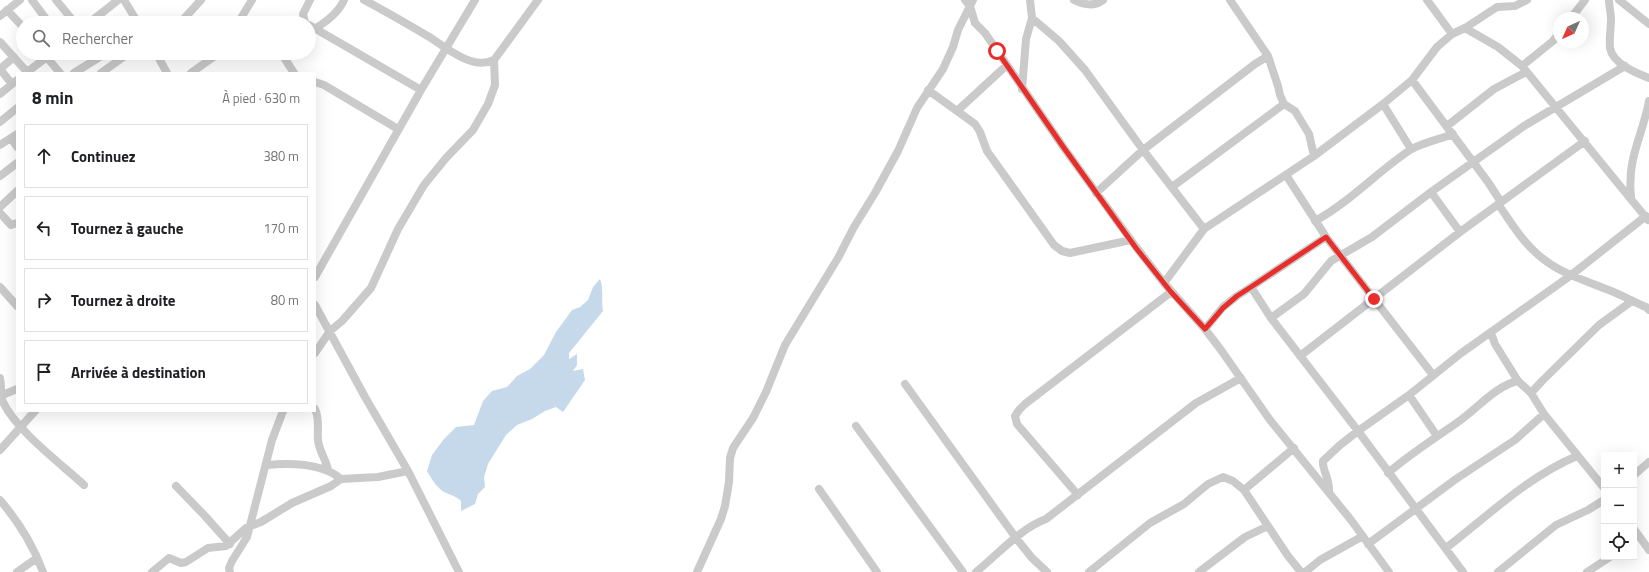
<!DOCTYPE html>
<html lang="fr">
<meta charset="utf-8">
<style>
:root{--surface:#fff;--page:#f6f6f6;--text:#202124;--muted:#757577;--line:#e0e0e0}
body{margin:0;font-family:"Titillium Web",sans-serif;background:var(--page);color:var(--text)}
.controls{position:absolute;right:12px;bottom:12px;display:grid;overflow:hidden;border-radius:0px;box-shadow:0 4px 16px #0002}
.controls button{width:36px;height:36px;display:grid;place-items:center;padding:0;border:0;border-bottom:1px solid var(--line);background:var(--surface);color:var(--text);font:20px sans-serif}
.compass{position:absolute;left:1553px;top:12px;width:36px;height:36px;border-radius:50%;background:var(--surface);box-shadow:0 4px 16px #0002;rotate:225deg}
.stop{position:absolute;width:12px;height:12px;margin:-9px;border:3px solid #e72e2b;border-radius:50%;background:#fff}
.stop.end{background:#e72e2b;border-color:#fff;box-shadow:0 1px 4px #0008}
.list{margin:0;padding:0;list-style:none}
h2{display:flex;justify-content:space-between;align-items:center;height:52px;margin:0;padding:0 16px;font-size:17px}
h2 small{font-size:13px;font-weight:400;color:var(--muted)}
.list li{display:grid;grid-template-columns:26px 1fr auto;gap:12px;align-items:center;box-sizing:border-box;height:64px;margin:0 8px 8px;padding:0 8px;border:1px solid var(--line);border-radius:0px}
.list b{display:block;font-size:15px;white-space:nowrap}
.list em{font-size:13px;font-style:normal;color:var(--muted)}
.icon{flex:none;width:22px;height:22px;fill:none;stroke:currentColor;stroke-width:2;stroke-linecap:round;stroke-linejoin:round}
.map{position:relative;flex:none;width:1649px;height:572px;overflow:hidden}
.search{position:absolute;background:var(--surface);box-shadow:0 4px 16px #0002;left:16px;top:16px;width:300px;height:44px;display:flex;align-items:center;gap:10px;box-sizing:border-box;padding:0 14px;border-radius:22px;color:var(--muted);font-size:15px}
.panel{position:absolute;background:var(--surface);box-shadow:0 4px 16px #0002;left:16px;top:72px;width:300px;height:340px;border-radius:0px}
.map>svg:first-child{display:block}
.water{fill:#c5d9eb}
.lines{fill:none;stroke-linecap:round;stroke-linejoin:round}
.minor{stroke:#cacaca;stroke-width:8}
.route{stroke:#e72e2b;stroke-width:5}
</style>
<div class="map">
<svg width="1649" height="572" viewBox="0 0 1649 572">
<rect width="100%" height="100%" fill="#fff"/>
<path class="water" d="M 600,279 C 604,290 601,300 603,311 L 569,353 L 569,359 L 577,354 L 577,365 L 573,371 L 583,369 L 585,380 L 563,412 L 556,407 L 545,411 L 532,419 L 517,425 L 506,435 L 488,464 L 484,477 L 485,487 L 478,494 L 475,504 L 461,511 L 461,501 C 456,496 450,495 444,492 C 436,487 431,478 427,471 L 432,455 L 444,439 L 456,427 L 474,425 L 483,401 L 492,391 L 507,387 L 517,376 L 530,369 L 544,355 L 556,332 L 572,310 L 580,307 L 588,300 L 593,287 Z"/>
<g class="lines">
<path class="minor" d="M 32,0 L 49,23
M 56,0 L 75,23
M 124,0 L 138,23
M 364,0 C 387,12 409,25 431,38 C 443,46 457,57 471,61 C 479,64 487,63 494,60 L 538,0
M 965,0 L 970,6 L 975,23 L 985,33 L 1064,148 L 1136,247 L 1164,283 L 1205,329 L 1221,350 L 1270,420 L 1351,520 L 1389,572
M 1074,0 C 1084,5 1094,7 1103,0
M 1230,0 L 1268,56 L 1278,86 L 1280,95 L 1284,104 L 1295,111 L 1309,134 L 1314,156
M 1427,0 L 1452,34
M 1609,0 C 1609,6 1611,13 1611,19 C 1611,28 1609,39 1610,48 C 1613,64 1636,73 1649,78
M 1619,0 L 1649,24
M 7,10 L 23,27
M 0,16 L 20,0
M 1032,18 L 1059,41 L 1085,70 L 1143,150 L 1204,229
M 1571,18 L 1585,0
M 89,23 L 118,0
M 180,23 L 201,0
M 238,23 L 252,0
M 305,23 L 303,14 L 310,0
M 309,25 L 421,90 L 475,0
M 1465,28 L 1498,47 L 1522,66 L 1648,220
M 309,32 C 322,25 338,14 344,0
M 0,42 L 28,73
M 156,53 L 167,73
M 284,53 L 285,59 L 294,73
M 44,54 L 60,73
M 1522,66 L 1553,41 L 1559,33
M 0,69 L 12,84
M 0,69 L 14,57
M 26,73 L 52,53
M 74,73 L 106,53
M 101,73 L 129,53
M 191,73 L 219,53
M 1412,80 L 1488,182 L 1501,202
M 315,82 L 324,85 L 398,129
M 1022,89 L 1026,39 L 1032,18 L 1030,0
M 928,90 L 975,124 L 980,132 L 987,151 L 1054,245 L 1062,251 L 1070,253 L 1131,240
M 0,94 L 17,80
M 1383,104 L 1411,149
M 957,111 L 1007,65
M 0,122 L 17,108
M 1447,126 L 1494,89 L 1526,72
M 11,138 L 17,147
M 0,145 L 17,134
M 1286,175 L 1326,237 L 1433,375
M 0,176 L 17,163
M 1172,187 L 1284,104
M 1431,192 L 1460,232
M 1096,193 L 1143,150 L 1255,64 L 1268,56
M 1631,197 C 1627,157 1642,138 1649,101
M 1498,204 C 1509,219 1519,237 1533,250 C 1555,272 1579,278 1606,289 C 1620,294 1632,301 1646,307 L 1649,310
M 0,207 L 17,191
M 0,213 L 11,225 L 17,223
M 1315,221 C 1350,202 1377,172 1410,150 C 1421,143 1441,139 1453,134
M 315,277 L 421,90
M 1164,283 L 1204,229 L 1314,156 L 1383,104 L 1412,80 L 1437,47 L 1452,34 L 1465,28 L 1497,7 L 1515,6 L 1527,0
M 0,287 L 17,306
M 1251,287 L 1271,318 L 1358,431 L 1409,395 L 1460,354 L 1570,276 L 1646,216
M 315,305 L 365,397 L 408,471 L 459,572
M 1271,318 L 1304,294 L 1331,261 L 1372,237 L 1431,192 L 1524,126 L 1625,66
M 1205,329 L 1223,307 L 1237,296 L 1251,287 L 1326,237
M 1491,333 L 1495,344 L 1518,381 L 1531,393 L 1544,414 L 1604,488
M 315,353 L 330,331 L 342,321 L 371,288 L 398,229 L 424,185 L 446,158 L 473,130 L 488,104 L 495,85 L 494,60
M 1300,356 L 1460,232 L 1585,141
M 0,378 C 2,387 0,394 3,402 C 16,430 60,463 84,485
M 905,384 L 1016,538 L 1032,558 L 1047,572
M 1531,393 L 1542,381 L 1599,325 L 1632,301
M 1409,395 L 1437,436
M 0,396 L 17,389
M 315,409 C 320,419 317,430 318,440 C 319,451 326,459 328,470
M 856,426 L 963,572
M 0,450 L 35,411
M 267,465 C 290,463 322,463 341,479
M 1388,473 C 1411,453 1434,439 1458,422 C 1477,409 1495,386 1518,381
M 1634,475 L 1649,462
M 176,486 L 205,516 L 230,544
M 819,489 L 877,572
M 1244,490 L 1294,448
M 1329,492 C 1330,479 1322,470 1323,461 L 1340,445 L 1358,431 L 1463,572
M 1078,495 L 1017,424 L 1015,416 L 1019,410 L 1025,404 L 1171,292
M 0,500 C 19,522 33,545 43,572
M 1634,529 L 1649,550
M 1368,544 L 1456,479 L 1515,440 L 1544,414
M 1446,548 C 1488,516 1527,477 1577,456
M 17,572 L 37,558
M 152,572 L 169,558 L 181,563 L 186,562 L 208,548 L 226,546 L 246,528 L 261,522 L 292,503 L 331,486 L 341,479 L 378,477 L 408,471
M 230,572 L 229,568 L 232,561 L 247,537 L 272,440 L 283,411
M 697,572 L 721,519 L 725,506 L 729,482 L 730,458 L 733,448 L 753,418 L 766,392 L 785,345 L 838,258 L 854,227 L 875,193 L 898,151 L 917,108 L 943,69 L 953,47 L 958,30 L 973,0
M 976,572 C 997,555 1021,528 1046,519 L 1196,403 L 1241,378
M 1089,572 L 1150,523 L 1184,504 L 1208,484 L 1223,477 L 1233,481 L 1244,490 L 1288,556 L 1301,572
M 1199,572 L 1245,537 L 1268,526
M 1305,572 L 1320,560 L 1363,536
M 1498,572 L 1556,525 L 1588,510 L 1604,500
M 1587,572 L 1610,557"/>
</g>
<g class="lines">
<path class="route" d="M 997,51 L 1064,148 L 1136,248 L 1171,292 L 1205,329 L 1223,308 L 1237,296 L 1251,287 L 1326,237 L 1374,299"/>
</g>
</svg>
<div class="controls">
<button>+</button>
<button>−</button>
<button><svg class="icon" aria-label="locate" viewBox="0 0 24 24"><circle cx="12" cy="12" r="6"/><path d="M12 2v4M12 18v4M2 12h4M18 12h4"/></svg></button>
</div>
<svg class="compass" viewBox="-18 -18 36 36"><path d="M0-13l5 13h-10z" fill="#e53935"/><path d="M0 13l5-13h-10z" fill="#757577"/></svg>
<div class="stop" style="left:997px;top:51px"></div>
<div class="stop end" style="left:1374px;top:299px"></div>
<div class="search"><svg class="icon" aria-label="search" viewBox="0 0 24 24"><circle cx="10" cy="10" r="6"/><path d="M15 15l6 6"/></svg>Rechercher</div>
<section class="panel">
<h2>8 min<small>À pied · 630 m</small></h2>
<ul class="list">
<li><svg class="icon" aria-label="ahead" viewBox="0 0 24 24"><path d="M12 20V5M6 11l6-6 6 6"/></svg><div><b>Continuez</b></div><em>380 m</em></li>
<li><svg class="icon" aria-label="left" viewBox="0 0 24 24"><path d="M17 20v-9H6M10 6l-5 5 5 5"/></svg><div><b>Tournez à gauche</b></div><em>170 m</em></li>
<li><svg class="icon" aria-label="right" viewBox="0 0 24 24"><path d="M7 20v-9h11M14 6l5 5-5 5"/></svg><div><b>Tournez à droite</b></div><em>80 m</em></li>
<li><svg class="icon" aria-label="arrive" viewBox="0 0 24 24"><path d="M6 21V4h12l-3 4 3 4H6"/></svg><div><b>Arrivée à destination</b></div></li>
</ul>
</section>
</div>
